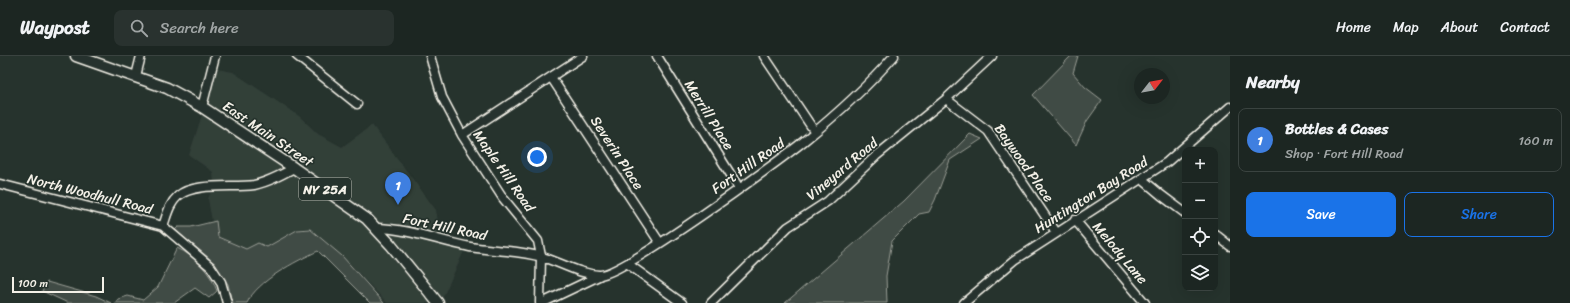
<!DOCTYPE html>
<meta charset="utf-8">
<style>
:root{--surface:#1c2622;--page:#29322f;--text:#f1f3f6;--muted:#a0a5a5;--line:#3a4340;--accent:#1a73e8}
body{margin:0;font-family:Sriracha,sans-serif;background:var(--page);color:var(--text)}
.controls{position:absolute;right:12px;bottom:12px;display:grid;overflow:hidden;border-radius:8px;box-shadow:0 4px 16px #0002}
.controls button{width:36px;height:36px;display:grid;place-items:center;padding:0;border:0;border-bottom:1px solid var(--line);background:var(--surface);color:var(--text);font:20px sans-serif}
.compass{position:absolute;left:1134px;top:12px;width:36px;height:36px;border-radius:50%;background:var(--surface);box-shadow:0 4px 16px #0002;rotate:59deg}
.scale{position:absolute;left:12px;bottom:10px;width:92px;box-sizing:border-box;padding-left:4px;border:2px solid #f4f1e8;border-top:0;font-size:11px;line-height:14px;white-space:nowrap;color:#f4f1e8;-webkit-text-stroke:3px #26332d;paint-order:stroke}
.you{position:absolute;left:537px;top:101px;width:14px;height:14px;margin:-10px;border:3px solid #fff;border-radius:50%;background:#1a73e8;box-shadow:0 0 0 6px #1a73e833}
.badge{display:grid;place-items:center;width:26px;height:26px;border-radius:50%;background:var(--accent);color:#fff;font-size:13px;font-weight:700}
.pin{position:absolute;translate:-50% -33px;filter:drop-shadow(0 1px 2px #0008)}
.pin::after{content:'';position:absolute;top:21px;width:14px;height:12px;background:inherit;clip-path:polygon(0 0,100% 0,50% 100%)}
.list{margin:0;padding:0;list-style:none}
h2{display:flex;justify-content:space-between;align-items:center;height:52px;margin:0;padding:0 16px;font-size:17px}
h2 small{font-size:13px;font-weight:400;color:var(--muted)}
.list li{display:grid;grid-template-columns:26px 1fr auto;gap:12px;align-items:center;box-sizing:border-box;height:64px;margin:0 8px 8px;padding:0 8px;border:1px solid var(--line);border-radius:8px}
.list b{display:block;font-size:15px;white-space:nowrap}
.list p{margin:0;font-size:13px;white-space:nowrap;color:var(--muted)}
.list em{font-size:13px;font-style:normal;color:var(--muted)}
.actions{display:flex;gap:8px;padding:12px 16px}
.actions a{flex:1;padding:9px 0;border:1px solid var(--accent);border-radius:8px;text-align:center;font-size:14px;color:var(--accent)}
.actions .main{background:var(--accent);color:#fff}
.icon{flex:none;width:22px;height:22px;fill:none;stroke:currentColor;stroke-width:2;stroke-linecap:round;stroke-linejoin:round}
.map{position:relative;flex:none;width:1230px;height:247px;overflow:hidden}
header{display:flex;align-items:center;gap:24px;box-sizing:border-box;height:56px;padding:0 20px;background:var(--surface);border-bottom:1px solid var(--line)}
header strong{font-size:19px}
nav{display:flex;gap:22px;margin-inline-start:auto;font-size:14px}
.search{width:280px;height:36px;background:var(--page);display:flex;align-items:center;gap:10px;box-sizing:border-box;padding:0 14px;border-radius:8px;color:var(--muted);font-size:15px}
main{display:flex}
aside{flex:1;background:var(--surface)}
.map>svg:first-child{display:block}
.built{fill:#333f39}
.green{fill:#414b45;stroke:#9a9e96}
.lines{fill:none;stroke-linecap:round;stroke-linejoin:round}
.minor-casing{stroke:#f4f1e8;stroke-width:11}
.major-casing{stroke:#f4f1e8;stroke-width:13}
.minor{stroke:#26332d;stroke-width:8}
.major{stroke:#26332d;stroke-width:10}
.labels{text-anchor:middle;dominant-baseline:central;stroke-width:3.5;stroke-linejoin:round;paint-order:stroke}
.shield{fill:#26332d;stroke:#b6b8b0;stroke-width:1}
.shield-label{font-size:13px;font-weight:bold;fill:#f4f1e8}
.street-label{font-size:14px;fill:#f4f1e8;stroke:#26332d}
</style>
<header>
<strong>Waypost</strong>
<div class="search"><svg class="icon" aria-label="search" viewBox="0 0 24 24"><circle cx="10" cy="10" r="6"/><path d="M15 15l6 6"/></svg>Search here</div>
<nav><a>Home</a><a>Map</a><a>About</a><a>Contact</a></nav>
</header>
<main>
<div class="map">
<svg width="1230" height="247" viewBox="0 0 1230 247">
<rect width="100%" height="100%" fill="#26332d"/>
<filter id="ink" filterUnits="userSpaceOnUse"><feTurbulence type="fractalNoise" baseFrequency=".025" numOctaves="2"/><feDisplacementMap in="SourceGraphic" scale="8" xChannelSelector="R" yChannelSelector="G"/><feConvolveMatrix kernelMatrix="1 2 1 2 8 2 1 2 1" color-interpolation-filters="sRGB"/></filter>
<g filter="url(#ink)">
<path class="built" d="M 217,13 L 233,16 L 299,60 L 318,78 L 342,91 L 372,69 L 436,154 L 440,178 L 464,195 L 442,243 L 444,247 L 387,247 L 343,201 L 309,175 L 279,195 L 250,196 L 216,188 L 208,143 L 214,128 L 213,116 L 189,99 Z"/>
<path class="green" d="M 1071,0 L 1078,0 L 1073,17 L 1085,31 L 1102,44 L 1087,65 L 1076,89 L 1033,39 Z
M 970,78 L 982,83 L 950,104 L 935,144 L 929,156 L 919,158 L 892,185 L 886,220 L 887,247 L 785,247 L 904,145 Z
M 216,165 L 218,181 L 246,193 L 258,187 L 267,191 L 297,174 L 310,173 L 342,200 L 384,247 L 370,247 L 318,195 C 296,205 257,225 247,247 L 232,247 L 228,228 L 209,202 L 175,174 L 178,171 L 191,171 Z
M 177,192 C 195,200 211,217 217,235 L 209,242 L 195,232 L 174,247 L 115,247 L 118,243 L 128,240 L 143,244 L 158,231 Z
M 47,226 L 96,240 L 111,247 L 68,247 L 42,235 Z"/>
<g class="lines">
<g class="minor-casing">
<path id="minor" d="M 297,0 L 357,48
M 430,0 L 442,41 L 462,79 L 503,142 L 538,185 L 541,200 L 540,247
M 657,0 L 739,132
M 764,0 L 815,76
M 136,20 L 141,0
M 551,21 L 660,187
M 946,43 L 988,75 L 1056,176
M 202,51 L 215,0
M 462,79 L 583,0
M 1142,123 L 1161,139 L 1185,157
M 0,128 L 163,170 L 211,211 L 221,226 L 227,247
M 1075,164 L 1145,247
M 163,170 C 167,159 169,148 178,140 C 194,126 233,132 254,129 C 268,126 281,119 294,112
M 375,172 C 407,172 439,185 470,191 C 493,195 519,194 542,201 C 562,207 579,218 599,219 C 622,220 778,106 804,85 C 836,59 867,31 894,0
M 1215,178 L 1230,190
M 628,208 L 682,247
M 542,247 L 601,219
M 711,247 L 788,171 L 828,145 L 876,100 L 946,43 L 992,0
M 964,247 L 1015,204 L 1167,106 L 1230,51"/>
</g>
<g class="major-casing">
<path id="major" d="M 76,0 L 167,32 L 202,51 L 294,112 L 367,163 L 391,189 L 438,247"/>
</g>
<use href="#minor" class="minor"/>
<use href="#major" class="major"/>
</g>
</g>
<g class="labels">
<rect class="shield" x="299" y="122" width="52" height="22" rx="3"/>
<g class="shield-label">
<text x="325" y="133">NY 25A</text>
</g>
<g class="street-label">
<text transform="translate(709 59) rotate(58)">Merrill Place</text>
<text transform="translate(268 78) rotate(34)">East Main Street</text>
<text transform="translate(617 97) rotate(57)">Severin Place</text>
<text transform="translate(1024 107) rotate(55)">Baywood Place</text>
<text transform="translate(748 110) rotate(-35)">Fort Hill Road</text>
<text transform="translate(842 113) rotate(-40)">Vineyard Road</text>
<text transform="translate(504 115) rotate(55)">Maple Hill Road</text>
<text transform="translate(90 138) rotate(14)">North Woodhull Road</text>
<text transform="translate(1091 139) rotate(-32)">Huntington Bay Road</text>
<text transform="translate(445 171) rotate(12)">Fort Hill Road</text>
<text transform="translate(1120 197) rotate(50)">Melody Lane</text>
</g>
</g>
</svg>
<div class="controls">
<button>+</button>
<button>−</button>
<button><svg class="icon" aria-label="locate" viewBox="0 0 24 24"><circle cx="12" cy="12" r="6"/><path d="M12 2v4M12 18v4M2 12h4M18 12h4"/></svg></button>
<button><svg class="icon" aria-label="layers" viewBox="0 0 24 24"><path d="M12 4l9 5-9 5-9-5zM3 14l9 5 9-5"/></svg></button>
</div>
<svg class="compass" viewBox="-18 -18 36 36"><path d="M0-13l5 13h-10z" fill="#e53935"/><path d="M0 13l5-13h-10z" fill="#a0a5a5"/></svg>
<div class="scale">100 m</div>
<div class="you"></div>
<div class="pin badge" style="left:398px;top:149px;background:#3f7fe0">1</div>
</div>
<aside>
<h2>Nearby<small></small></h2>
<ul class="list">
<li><span class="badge" style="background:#3f7fe0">1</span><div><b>Bottles &amp; Cases</b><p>Shop · Fort Hill Road</p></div><em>160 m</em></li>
</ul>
<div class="actions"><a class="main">Save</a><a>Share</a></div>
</aside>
</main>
